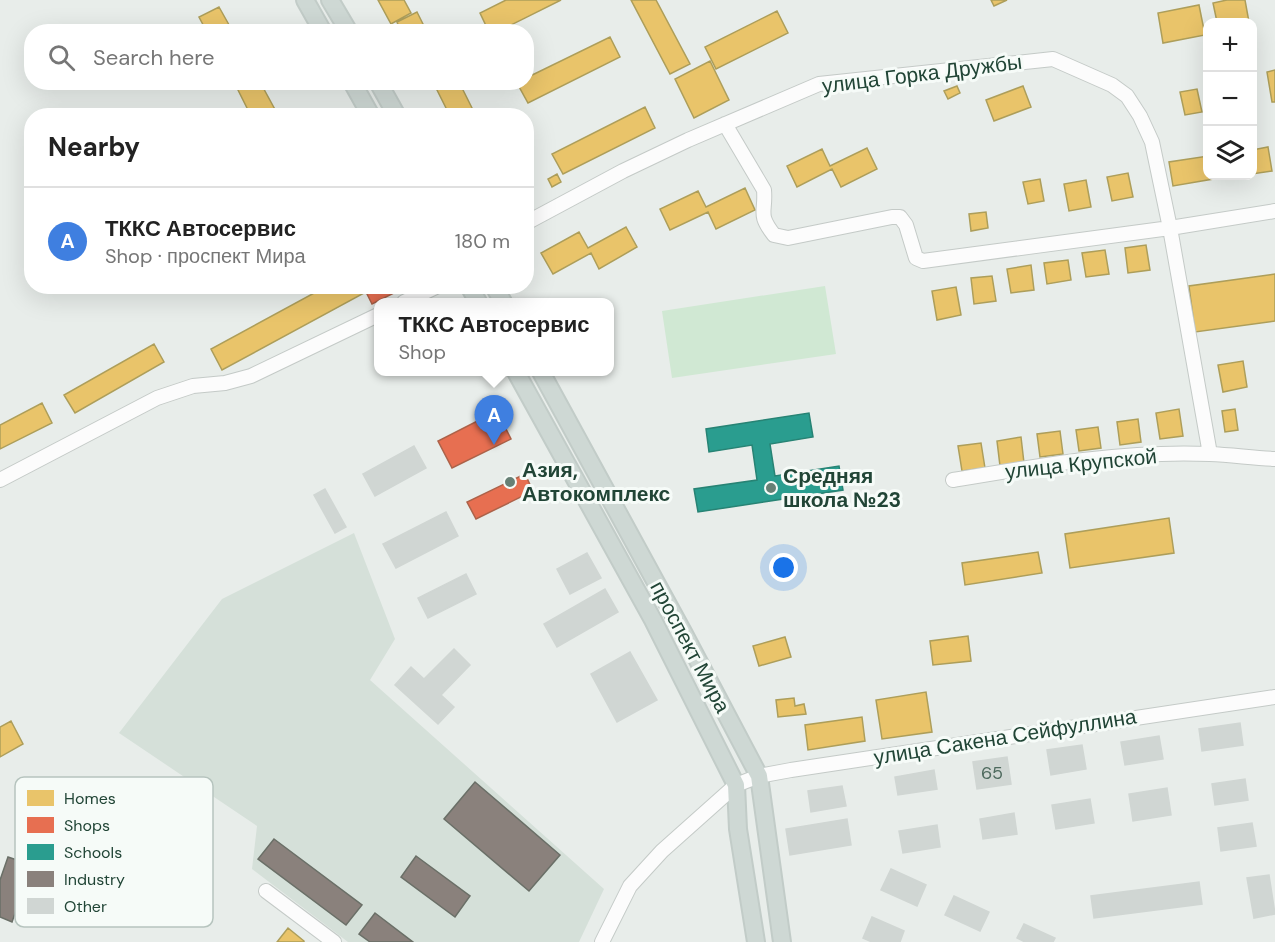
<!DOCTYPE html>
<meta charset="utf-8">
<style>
:root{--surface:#fff;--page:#f2f2f2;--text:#222;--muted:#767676;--line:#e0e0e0;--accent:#2563eb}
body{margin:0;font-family:"DM Sans",sans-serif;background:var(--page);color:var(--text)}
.controls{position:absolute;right:18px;top:18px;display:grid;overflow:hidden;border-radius:12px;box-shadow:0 6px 24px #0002}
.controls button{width:54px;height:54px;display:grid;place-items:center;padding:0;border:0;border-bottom:2px solid var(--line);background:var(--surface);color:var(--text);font:30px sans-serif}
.you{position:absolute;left:784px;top:568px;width:21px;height:21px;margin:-15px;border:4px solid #fff;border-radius:50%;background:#1a73e8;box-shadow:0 0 0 9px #1a73e833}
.badge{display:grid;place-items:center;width:39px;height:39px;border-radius:50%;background:var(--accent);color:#fff;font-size:20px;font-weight:700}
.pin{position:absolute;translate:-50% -50px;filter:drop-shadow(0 2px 3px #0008)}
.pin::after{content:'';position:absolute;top:32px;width:21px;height:18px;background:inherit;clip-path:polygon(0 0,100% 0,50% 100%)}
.popup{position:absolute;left:374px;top:298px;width:240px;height:78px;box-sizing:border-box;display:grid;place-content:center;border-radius:12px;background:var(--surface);filter:drop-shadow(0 2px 4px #0005);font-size:20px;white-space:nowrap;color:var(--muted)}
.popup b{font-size:22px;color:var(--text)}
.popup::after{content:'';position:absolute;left:50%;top:100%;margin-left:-12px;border:12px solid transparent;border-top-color:var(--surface)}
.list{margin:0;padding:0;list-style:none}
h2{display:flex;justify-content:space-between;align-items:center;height:78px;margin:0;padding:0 24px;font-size:26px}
h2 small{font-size:20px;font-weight:400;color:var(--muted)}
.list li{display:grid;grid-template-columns:39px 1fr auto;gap:18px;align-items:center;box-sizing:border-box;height:108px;padding:0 24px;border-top:2px solid var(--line)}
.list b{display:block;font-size:22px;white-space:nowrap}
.list p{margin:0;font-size:20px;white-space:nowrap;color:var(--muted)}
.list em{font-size:20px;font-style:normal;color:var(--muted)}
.icon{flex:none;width:33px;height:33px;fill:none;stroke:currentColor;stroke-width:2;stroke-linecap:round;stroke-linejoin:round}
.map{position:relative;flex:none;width:1275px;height:942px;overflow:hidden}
.search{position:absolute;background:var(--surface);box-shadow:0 6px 24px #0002;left:24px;top:24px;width:510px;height:66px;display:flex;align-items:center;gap:15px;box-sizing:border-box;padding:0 21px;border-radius:24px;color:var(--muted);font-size:22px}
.panel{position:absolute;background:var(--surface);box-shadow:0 6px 24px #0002;left:24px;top:108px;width:510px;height:186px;border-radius:24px}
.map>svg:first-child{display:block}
.built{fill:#d5e0d9}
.green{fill:#d0e8d3}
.homes{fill:#e9c46a;stroke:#ad9e5a;stroke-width:1.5}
.shops{fill:#e76f51;stroke:#ac6249;stroke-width:1.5}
.schools{fill:#2a9d8f;stroke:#278374;stroke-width:1.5}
.industry{fill:#8a817c;stroke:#6a6f67;stroke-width:1.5}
.building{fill:#d0d6d3;stroke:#d0d6d3;stroke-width:1.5}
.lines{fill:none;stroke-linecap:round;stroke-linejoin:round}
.minor-casing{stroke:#c4cac7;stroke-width:16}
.major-casing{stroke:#c2ccc8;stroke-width:20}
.minor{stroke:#fcfcfc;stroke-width:14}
.major{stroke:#ced8d4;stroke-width:16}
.poi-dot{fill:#678075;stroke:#f6fbf8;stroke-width:2}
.labels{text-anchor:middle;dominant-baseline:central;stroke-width:6;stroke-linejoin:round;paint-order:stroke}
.number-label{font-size:18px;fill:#4e6a5e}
.street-label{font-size:21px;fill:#214536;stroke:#f6fbf8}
.poi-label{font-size:21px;font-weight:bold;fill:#214536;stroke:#f6fbf8;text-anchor:start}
.key{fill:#f6fbf8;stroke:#b6c4be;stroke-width:1.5}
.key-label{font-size:16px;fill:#214536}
</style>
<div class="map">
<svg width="1275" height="942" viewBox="0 0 1275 942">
<rect width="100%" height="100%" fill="#e8edea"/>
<path class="built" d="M 354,533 L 395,639 L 370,680 L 604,889 L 579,942 L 348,942 L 252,869 L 257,826 L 119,733 L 222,599 Z"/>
<path class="green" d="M 825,286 L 836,354 L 672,378 L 662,311 Z"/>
<path class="homes" d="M 378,0 L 404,0 L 411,13 L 391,24 Z
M 506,0 L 561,0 L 497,32 L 489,32 L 480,13 Z
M 631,0 L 656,0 L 690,64 L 670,74 Z
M 991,0 L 1007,0 L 994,6 Z
M 1227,0 L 1245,0 L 1249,22 L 1217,22 L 1213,3 Z
M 1199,5 L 1205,35 L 1163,43 L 1158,13 Z
M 219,7 L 233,32 L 207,32 L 199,17 Z
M 777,11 L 788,33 L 716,69 L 705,47 Z
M 417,12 L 427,32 L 401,32 L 397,22 Z
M 610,37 L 620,57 L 528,103 L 517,83 L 526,82 L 526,78 Z
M 710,61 L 729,100 L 694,118 L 675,79 Z
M 1275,70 L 1275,102 L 1272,102 L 1267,72 Z
M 234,82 L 260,82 L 278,115 L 251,116 Z
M 433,82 L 459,82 L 476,116 L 450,116 Z
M 957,86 L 960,93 L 948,99 L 944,91 Z
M 1023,86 L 1031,107 L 994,121 L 986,100 Z
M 1197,89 L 1202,112 L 1185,115 L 1180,92 Z
M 645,107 L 655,128 L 563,174 L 552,154 Z
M 1268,147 L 1272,171 L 1252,174 L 1252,150 Z
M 867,148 L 877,169 L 841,187 L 832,169 L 797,187 L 787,166 L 822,149 L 830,166 Z
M 1208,156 L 1208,176 L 1219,176 L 1219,178 L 1173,186 L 1169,162 Z
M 1128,173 L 1133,197 L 1112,201 L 1107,177 Z
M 557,174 L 561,182 L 552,187 L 548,179 Z
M 1040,179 L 1044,201 L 1028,204 L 1023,182 Z
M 1086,180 L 1091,207 L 1069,211 L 1064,184 Z
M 745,188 L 755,210 L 716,229 L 708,212 L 670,230 L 660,209 L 698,191 L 706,207 Z
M 986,212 L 988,228 L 971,231 L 969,214 Z
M 626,227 L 637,247 L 599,269 L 591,253 L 553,274 L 541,253 L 579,232 L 588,248 Z
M 1146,245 L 1150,270 L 1128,273 L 1125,248 Z
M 1105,250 L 1109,274 L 1086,277 L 1082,253 Z
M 1068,260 L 1071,280 L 1047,284 L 1044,263 Z
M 1031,265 L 1034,290 L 1011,293 L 1007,269 Z
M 1275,274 L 1275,321 L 1195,332 L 1189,286 Z
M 992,276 L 996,301 L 974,304 L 971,278 Z
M 327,286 L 363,286 L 366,292 L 222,370 L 211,349 Z
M 956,287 L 961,315 L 937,320 L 932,291 Z
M 154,344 L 164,362 L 75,413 L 64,395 Z
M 1243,361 L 1247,387 L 1223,392 L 1218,365 Z
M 42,403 L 52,423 L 0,449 L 0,425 Z
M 1179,409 L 1183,436 L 1160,439 L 1156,413 Z
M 1235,409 L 1238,430 L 1225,432 L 1222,411 Z
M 1138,419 L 1141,442 L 1120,445 L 1117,422 Z
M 1098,427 L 1101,448 L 1079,451 L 1076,430 Z
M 1060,431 L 1063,454 L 1040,457 L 1037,434 Z
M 1021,437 L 1024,463 L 1000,466 L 997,441 Z
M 981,443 L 985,468 L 962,471 L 958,446 Z
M 1169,518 L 1174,553 L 1070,568 L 1065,534 Z
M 1038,552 L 1042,573 L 965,585 L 962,563 Z
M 968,636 L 971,661 L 933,665 L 930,641 Z
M 785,637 L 791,657 L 759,666 L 753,646 Z
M 926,692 L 932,732 L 882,739 L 876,700 Z
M 794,698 L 795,706 L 804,704 L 806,714 L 778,717 L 776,700 Z
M 862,717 L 865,741 L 808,750 L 805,725 Z
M 11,721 L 23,744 L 0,757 L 0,727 Z
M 288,928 L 304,941 L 304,942 L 277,942 Z"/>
<path class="shops" d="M 363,286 L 403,286 L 404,288 L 372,304 Z
M 497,411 L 511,439 L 452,468 L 438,441 Z
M 525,474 L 533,491 L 476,519 L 467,502 Z"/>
<path class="schools" d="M 809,413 L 813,437 L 770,444 L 775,476 L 839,466 L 843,490 L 698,512 L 694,489 L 757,480 L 752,445 L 709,452 L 706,429 Z"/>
<path class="industry" d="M 475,782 L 560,855 L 529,891 L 444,819 Z
M 274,839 L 362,905 L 346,925 L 258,859 Z
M 416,856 L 470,896 L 455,917 L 401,877 Z
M 8,857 L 32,865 L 12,922 L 0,917 L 0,880 Z
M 375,913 L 413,942 L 370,942 L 359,934 Z"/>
<path class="building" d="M 414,446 L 426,468 L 375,496 L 363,474 Z
M 325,489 L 346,527 L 335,533 L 314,495 Z
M 446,512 L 458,536 L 396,568 L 383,544 Z
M 587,553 L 601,578 L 570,594 L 557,569 Z
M 466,574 L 476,594 L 428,618 L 418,598 Z
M 605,589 L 618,612 L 557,647 L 544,624 Z
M 454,649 L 470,665 L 441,695 L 454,707 L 438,724 L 395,685 L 411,667 L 424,679 Z
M 630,652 L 657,700 L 617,722 L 591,674 Z
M 1240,723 L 1243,745 L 1202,751 L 1199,729 Z
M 1159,736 L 1163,759 L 1125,765 L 1121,742 Z
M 1082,745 L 1086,769 L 1051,775 L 1047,750 Z
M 1007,757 L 1011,784 L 977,789 L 973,762 Z
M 934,770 L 937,789 L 898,795 L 895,777 Z
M 1245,779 L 1248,800 L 1215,805 L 1212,784 Z
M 842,786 L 846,806 L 811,812 L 808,791 Z
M 1167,788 L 1171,815 L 1133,821 L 1129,794 Z
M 1090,799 L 1094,823 L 1056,829 L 1052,805 Z
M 1014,813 L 1017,834 L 983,839 L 980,819 Z
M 847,819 L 851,845 L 790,855 L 786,829 Z
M 1252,823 L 1256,846 L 1221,851 L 1218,828 Z
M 937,825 L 940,847 L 903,853 L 899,831 Z
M 891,869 L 926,885 L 917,906 L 881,890 Z
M 1269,875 L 1275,914 L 1254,918 L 1247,878 Z
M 1199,882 L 1202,904 L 1094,918 L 1091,896 Z
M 954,896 L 989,912 L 980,931 L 945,915 Z
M 872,917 L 904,931 L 900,942 L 872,942 L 863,938 Z
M 1024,924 L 1055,938 L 1053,942 L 1025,942 L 1017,938 Z"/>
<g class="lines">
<g class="minor-casing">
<path id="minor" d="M 725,124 L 764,190 C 766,213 757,213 774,235 L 788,238 L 892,217 L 900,217 L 906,225 L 916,258 L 923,261 L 1170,228 L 1275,211
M 526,223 L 623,171 L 688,140 L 819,84 L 1053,59 L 1112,85 L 1127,96 L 1140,116 L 1152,142 L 1170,228 L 1210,454
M 404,302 L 438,286
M 0,480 L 157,398 L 193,386 L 225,383 L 251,376 L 378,315
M 953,480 C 1036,466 1127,450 1210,454 C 1232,455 1253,458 1275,459
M 266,891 L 334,942
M 602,942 L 630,886 L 662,851 L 736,785 L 759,776 L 791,770 L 1275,697"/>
</g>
<g class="major-casing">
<path id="major" d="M 305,0 L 323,32
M 330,0 L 349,32
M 352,82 L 371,116
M 378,82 L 397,116
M 469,286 L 478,302
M 494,286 L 503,302
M 516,372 L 653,620 L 736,785 L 738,829 L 756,942
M 541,372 L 683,632 L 759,776 L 782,942"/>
</g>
<use href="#minor" class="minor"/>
<use href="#major" class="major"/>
</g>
<g class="poi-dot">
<circle cx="510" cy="482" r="6"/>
<circle cx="771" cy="488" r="6"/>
</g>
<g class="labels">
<g class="number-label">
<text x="992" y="773">65</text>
</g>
<g class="street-label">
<text transform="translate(922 74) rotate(-7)">улица Горка Дружбы</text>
<text transform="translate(1081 464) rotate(-6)">улица Крупской</text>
<text transform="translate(690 647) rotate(62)">проспект Мира</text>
<text transform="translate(1005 737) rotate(-9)">улица Сакена Сейфуллина</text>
</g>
<g class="poi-label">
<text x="522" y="470">Азия,<tspan x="522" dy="24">Автокомплекс</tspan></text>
<text x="783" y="476">Средняя<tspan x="783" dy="24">школа №23</tspan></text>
</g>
</g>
<rect x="15" y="777" width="198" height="150" rx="9" class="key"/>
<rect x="27" y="790" width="27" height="16" fill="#e9c46a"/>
<rect x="27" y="817" width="27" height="16" fill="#e76f51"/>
<rect x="27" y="844" width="27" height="16" fill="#2a9d8f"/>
<rect x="27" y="871" width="27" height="16" fill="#8a817c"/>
<rect x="27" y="898" width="27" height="16" fill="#d0d6d3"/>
<g class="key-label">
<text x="64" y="804">Homes</text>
<text x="64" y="831">Shops</text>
<text x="64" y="858">Schools</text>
<text x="64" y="885">Industry</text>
<text x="64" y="912">Other</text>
</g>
</svg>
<div class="controls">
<button>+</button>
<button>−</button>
<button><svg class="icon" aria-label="layers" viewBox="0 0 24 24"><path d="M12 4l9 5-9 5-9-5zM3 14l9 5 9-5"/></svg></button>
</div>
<div class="you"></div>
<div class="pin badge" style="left:494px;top:445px;background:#3f7fe0">A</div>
<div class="popup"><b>ТККС Автосервис</b>Shop</div>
<div class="search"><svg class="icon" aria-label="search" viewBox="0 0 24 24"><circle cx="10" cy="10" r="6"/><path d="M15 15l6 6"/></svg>Search here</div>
<section class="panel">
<h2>Nearby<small></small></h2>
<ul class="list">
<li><span class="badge" style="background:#3f7fe0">A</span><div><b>ТККС Автосервис</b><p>Shop · проспект Мира</p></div><em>180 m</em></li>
</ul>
</section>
</div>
